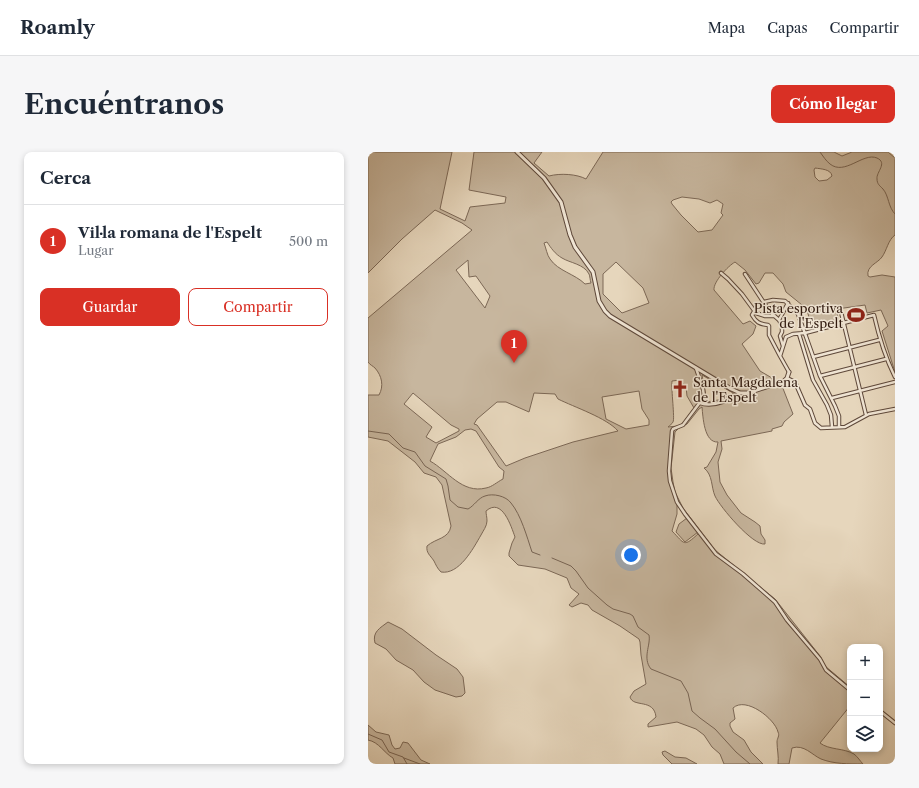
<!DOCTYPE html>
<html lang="es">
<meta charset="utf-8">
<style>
:root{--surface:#fff;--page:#f6f6f7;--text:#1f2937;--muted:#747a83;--line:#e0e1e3;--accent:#d93025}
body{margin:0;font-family:"Libre Caslon Text",serif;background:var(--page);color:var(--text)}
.controls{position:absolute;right:12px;bottom:12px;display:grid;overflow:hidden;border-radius:8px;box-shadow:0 2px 6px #0003}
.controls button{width:36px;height:36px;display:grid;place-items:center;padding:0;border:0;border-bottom:1px solid var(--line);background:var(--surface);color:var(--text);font:20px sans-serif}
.you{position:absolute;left:263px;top:403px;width:14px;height:14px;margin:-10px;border:3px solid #fff;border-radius:50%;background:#1a73e8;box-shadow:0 0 0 6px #1a73e833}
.badge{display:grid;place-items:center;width:26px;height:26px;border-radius:50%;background:var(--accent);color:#fff;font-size:13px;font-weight:700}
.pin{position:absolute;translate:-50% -33px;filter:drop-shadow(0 1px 2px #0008)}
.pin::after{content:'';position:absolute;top:21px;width:14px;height:12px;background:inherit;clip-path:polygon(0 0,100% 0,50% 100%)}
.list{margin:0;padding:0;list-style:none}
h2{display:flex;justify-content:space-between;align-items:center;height:52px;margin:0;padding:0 16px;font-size:17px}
h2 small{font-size:13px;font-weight:400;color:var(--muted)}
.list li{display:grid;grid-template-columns:26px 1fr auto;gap:12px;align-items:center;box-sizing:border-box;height:72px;padding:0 16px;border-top:1px solid var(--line)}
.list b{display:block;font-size:15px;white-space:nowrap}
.list p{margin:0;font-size:13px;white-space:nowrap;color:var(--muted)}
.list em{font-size:13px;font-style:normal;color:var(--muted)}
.actions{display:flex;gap:8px;padding:12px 16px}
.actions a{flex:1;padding:9px 0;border:1px solid var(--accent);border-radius:8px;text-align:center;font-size:14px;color:var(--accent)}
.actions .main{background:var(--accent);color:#fff}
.icon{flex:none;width:22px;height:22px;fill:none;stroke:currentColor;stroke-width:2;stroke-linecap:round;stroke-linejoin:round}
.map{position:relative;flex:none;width:527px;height:612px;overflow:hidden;border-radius:8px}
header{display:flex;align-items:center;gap:24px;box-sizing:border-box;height:56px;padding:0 20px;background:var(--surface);border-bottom:1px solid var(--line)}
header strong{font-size:19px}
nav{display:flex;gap:22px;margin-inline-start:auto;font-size:14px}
.intro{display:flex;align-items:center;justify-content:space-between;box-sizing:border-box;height:96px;padding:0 24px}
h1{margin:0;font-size:28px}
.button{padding:10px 18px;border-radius:8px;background:var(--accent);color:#fff;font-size:14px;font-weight:700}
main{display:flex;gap:24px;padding:0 24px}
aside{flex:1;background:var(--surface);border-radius:8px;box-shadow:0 2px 6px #0003}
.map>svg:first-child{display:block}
.green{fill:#c7b69e;stroke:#7c6856;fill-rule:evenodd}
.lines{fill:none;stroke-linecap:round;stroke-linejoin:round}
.stream{stroke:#786453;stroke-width:1}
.minor-casing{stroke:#5e483a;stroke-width:4.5}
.tertiary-casing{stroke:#5e483a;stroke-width:5}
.minor{stroke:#efe4d3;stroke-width:2.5}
.tertiary{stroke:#efe4d3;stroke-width:3}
.labels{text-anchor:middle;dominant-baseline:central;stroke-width:3;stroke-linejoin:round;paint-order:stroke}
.poi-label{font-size:13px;fill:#30190e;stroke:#efe4d3;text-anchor:end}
</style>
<header>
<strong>Roamly</strong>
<nav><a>Mapa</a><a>Capas</a><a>Compartir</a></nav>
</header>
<div class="intro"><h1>Encuéntranos</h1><a class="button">Cómo llegar</a></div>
<main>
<aside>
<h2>Cerca<small></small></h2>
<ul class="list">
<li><span class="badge">1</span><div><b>Vil·la romana de l'Espelt</b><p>Lugar</p></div><em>500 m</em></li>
</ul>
<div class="actions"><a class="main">Guardar</a><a>Compartir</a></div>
</aside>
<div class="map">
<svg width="527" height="612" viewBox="0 0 527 612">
<rect width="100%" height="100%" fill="#e6d6bc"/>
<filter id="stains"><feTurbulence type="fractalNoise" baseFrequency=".005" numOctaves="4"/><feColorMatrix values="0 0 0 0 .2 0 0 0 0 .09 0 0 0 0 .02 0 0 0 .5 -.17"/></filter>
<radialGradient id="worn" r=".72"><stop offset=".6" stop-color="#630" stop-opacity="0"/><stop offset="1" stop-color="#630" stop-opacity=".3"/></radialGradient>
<path class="green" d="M 0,0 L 84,0 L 72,57 L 97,69 L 102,55 L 137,51 L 138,45 L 101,38 L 106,0 L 174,0 L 166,11 L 181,24 C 192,21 209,22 218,27 L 235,0 L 466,0 L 474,4 L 484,0 L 520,0 L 527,6 L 527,83 C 520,88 519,98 514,105 C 510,111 498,114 500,124 L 502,125 L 514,123 L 527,125 L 527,220 L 514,179 L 520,174 L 513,158 L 499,161 L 497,153 L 469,157 L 470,169 L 443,175 L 439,157 L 418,140 L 415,132 L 405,121 L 397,121 L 391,131 L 388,132 L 377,118 L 367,110 C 360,114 345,130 346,138 L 375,172 L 382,169 L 388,174 L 385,182 L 374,192 L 392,219 L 404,226 L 408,235 L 414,234 L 425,262 L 416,270 L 414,274 L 404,277 L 404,279 L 353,289 L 354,297 L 350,310 L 352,330 L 359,343 L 373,361 L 387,370 L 392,374 L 393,382 L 397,388 L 397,392 C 385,394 352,355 347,344 C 343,335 345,323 336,316 L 339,315 L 348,300 L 350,290 C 336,291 335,265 334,255 L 331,257 L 319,272 L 311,276 L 307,280 L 303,316 L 305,330 L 307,340 L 315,356 L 347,398 L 407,447 L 452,504 L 457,514 L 482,535 L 482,554 L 452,591 C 461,598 476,596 486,602 C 490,605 492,609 495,612 C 480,612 466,612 453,607 C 444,603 436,592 424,596 L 421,612 L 410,612 C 411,605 409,597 409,590 C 409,586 412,584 410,580 C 407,567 378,544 365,556 L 367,567 L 362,571 L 362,574 L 365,580 L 376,588 L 383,600 L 395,612 L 356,612 L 352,602 L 344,595 L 336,583 L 328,577 L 309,570 L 280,575 L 280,572 L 288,565 C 286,546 265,556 262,545 L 266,539 L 278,532 L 273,503 L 272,490 L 271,487 L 252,474 L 224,458 L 220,453 L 213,451 L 204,455 L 201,453 L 211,442 L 203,436 L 199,426 L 177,417 L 150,413 L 141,404 L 141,401 L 144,391 L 147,385 C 143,374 134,345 118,359 C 118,362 119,365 119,369 C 119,374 115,379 113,383 C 105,397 91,423 73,420 C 69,416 68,413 66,409 C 62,403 58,401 59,394 C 68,386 81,387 83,374 L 74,333 L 68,325 L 56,321 L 47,310 L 20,289 L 0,285 L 0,243 L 11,243 C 16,234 14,224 7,216 C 5,214 2,213 0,210 L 0,166 L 104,78 L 94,71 L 67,58 L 34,87 L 0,121 ZM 447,16 C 453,17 463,17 464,24 L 459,28 L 451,29 L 447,25 L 446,18 ZM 314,45 L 331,47 L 342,51 L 349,48 L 355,52 L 353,61 L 355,63 L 344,78 L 330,80 L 313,63 L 304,52 L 303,50 L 305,48 ZM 179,90 C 183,96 187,102 194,106 C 202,111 216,112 221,122 C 222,124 222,128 223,131 L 217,132 C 207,122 190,119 182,107 C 179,103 178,96 176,91 ZM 100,108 L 101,125 L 108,124 L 122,144 L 117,156 L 88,118 ZM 248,110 L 275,136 L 281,151 L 254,161 L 235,142 L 235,122 ZM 334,223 L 365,241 L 365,242 L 350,248 L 339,250 ZM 312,228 L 318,235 L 319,244 L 326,256 L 314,272 L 310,274 L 300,275 C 302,273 304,272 305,270 C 307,267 303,237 304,229 ZM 271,239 L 274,257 L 281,268 L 281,273 L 258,277 L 238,267 L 234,245 ZM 45,241 L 83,273 L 91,277 L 91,279 L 68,291 L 58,285 L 64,275 L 36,252 ZM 166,241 L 187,242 L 190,247 C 206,255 239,266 250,279 L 205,290 L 157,306 L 138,314 L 109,273 L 106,272 L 109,267 L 129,250 L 138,250 L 161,260 ZM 103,277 L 108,279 L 131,315 L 136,319 L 135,327 C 129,330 124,335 118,336 C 94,342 80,319 62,309 L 70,292 L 88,285 L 97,278 ZM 309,353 L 319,366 L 311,372 L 308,380 L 317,390 L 330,380 L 331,381 C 315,396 317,392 304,379 L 309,362 Z
M 20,470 L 34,477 L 68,503 L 89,517 L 95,525 L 97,541 L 94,544 L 88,545 L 67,538 L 56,530 L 45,518 L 28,508 L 18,497 L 7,491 C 4,480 12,476 20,470 Z
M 0,573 L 8,580 L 21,583 L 24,593 L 27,597 L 32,596 L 35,590 L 40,591 L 53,608 L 62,612 L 27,612 L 25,606 C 16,601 11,590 0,588 Z
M 297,599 L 307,605 L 318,606 L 329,612 L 304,612 L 295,603 L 294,600 Z"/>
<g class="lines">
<path class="stream" d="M 452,0 C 455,4 458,9 462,12 C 477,24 495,0 509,6 C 520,11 508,20 509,27 C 509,32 512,34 515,37 C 521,44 520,55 527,62
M 0,279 L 21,282 L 35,296 L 47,300 L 57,314 L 78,327 L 80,334 L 82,348 L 90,355 L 100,357 C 106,354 110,346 117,344 C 125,341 138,344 143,351 C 153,363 159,385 164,400 L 172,403
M 184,406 L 203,414 L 208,419 L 220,436 L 239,453 L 245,457 L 262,462 L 265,464 L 270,475 L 281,483 C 283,493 274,506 283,517 L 313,529 L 320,541 L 324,559 L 332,566 L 347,577 L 368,600 L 382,612
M 0,582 L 14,588 L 21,600 L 35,605 L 39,612
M 36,606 L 52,612"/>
<g class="minor-casing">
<path id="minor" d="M 353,121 L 360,127 L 374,142 L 388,161 L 397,164 L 406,164
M 377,122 L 402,160 L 411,168 L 414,173 L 414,180 L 412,184 L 415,194
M 396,150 L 405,148 L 417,149 L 430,162 L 452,224 L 467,254 L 471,264 L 471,275
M 387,158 L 384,163 C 388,170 391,172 400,173 L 401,174 L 401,183 L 412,204
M 473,160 L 498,263
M 411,168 L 420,151
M 431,182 L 445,228 L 459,253 L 463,263 L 464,275
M 445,205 L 511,188
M 328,216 L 335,237 L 336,245 L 315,273 L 305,277 L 304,279 L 301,319 L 302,329 L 309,350 L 317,362 L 348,402 L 375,422 L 407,450 L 419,468 L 452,507 L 458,518 L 482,538
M 421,220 L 412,204 L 418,185 L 425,182 L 437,181 L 506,163 C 511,185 517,205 527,225
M 452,224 L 518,207
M 419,226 L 427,230 L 437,253 L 442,257 L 447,271 L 453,276 L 477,275 L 501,262 L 527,257
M 464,246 L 527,230
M 332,251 C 345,256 361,248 372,241
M 512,559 L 527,571"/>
</g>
<g class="tertiary-casing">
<path id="tertiary" d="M 149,0 L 176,26 L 193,50 L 202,83 L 207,95 L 225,120 L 231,149 L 237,159 L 242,164 L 363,237 L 372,241 L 380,241 L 416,229 L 419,226 L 421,220"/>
</g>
<use href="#minor" class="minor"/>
<use href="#tertiary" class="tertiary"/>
</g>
<defs>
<g id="stadium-bare" transform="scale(1.38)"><path d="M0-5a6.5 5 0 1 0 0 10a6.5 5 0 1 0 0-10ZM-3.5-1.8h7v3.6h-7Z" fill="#8f2418" stroke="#efe4d3" stroke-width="2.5" paint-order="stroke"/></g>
<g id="church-bare" transform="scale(1.38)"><path d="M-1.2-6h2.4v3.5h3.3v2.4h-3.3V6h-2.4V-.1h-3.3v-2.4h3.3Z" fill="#8f2418" stroke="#efe4d3" stroke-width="2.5" paint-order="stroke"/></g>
</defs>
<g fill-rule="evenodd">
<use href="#stadium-bare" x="488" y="163"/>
<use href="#church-bare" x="312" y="237"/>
</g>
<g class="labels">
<g class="poi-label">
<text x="475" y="156">Pista esportiva<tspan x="475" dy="15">de l'Espelt</tspan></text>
<text x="325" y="230" text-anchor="start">Santa Magdalena<tspan x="325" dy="15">de l'Espelt</tspan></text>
</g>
</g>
<rect width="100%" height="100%" filter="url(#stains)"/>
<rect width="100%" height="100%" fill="url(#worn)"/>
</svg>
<div class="controls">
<button>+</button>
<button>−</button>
<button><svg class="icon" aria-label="layers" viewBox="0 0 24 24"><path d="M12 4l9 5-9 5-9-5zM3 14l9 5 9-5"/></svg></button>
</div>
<div class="you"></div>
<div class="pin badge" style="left:146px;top:211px">1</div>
</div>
</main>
